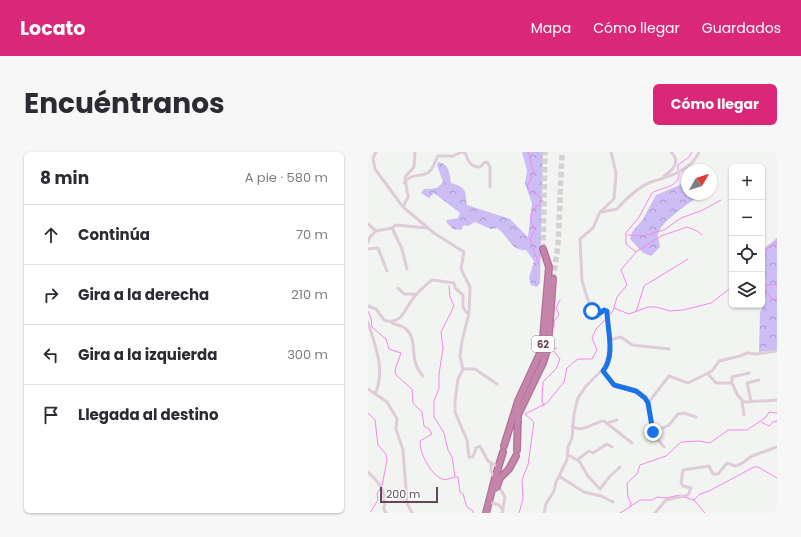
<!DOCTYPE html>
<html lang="es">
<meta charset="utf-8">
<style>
:root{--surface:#fff;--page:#f7f7f7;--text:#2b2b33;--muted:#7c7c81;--line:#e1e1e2;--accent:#db2777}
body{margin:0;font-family:Poppins,sans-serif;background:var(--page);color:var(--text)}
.controls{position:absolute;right:12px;top:12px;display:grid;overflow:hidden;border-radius:6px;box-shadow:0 1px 3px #0004}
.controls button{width:36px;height:36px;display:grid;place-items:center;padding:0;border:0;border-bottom:1px solid var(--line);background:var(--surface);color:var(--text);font:20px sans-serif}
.compass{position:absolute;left:313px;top:12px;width:36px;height:36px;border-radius:50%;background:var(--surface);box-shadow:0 1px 3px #0004;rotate:51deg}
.scale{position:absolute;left:12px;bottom:10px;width:58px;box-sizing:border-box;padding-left:4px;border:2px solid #624758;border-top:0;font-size:11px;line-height:14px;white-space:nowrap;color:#624758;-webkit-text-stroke:3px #fff;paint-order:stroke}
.stop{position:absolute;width:12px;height:12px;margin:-9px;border:3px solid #1a73e8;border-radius:50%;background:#fff}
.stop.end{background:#1a73e8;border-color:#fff;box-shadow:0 1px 4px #0008}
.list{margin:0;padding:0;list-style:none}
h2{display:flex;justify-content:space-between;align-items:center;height:52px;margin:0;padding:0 16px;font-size:17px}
h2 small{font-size:13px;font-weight:400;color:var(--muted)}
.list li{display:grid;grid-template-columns:26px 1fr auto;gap:12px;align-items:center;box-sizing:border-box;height:60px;padding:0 16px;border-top:1px solid var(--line)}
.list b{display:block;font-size:15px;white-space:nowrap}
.list em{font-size:13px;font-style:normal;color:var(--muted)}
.icon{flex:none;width:22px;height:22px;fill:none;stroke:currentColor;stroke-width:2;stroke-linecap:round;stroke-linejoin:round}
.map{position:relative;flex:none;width:409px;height:361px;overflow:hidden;border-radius:6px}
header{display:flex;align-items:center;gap:24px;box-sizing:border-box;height:56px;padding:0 20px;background:var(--accent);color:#fff}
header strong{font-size:19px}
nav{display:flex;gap:22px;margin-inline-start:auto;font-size:14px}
.intro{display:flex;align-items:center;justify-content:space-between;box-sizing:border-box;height:96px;padding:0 24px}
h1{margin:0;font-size:28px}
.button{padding:10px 18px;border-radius:6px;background:var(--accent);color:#fff;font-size:14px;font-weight:700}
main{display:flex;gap:24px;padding:0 24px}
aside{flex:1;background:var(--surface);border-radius:6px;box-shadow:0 1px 3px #0004}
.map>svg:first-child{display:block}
.forest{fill:url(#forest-crowns)}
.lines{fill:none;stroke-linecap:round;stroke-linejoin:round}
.stream{stroke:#f685eb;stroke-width:1}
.highway-tunnel{stroke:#d5d1d2;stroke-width:5.5;stroke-dasharray:5.5 3;stroke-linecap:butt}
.highway-casing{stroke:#b17096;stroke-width:8}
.minor{stroke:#dfccd9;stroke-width:3}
.highway{stroke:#c585ab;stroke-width:5.5}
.highway-bridge-casing{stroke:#b17096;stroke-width:8;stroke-linecap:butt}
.highway-bridge{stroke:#c585ab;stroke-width:5.5}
.route{stroke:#1a73e8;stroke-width:5}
.labels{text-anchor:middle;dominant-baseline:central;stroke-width:4;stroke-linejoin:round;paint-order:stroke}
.shield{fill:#fff;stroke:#917e8a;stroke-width:1}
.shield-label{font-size:10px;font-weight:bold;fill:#624758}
</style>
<header>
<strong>Locato</strong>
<nav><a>Mapa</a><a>Cómo llegar</a><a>Guardados</a></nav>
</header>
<div class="intro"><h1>Encuéntranos</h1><a class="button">Cómo llegar</a></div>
<main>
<aside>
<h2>8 min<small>A pie · 580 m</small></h2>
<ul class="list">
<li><svg class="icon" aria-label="ahead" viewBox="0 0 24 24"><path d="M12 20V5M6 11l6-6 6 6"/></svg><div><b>Continúa</b></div><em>70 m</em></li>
<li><svg class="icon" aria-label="right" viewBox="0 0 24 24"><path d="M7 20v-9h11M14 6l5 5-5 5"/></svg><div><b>Gira a la derecha</b></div><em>210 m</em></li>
<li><svg class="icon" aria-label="left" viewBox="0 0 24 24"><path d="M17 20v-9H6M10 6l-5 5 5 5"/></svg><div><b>Gira a la izquierda</b></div><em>300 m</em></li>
<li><svg class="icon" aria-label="arrive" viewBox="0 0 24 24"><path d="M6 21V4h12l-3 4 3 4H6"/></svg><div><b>Llegada al destino</b></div></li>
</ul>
</aside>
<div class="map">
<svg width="409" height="361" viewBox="0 0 409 361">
<defs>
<pattern id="forest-crowns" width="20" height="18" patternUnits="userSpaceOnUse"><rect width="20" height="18" fill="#ccbdf5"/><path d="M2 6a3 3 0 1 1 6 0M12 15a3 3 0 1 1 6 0" fill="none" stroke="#a99bc9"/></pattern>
</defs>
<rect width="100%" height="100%" fill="#f2f4f1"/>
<path class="forest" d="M 154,0 L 175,0 L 172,131 L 169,135 L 163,133 L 161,126 L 166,109 L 158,98 C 143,100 140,83 129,76 L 123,77 L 107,70 L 100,74 L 96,73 L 93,78 L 85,77 L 78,70 L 79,68 L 90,66 L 92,61 L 66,41 L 61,46 L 53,41 L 56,37 C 64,37 69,38 75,30 L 69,13 L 70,10 C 83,13 81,23 83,31 C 99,36 97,38 99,53 L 142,67 L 160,85 L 164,51 L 157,32 L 159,18 Z
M 319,30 L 319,42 L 334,42 C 323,50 293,69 290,82 C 289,86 292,91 292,95 L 283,104 L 275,101 L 262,87 L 264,80 L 275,67 L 288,43 Z
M 409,86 L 409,198 L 391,200 L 392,160 L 398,148 L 394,145 L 394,98 Z"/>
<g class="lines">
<path class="stream" d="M 160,0 L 166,20 L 159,35 C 164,42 171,42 175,49 L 174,52 C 167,53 161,61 163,69 C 163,71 166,75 167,78 L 162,87 L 171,113
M 310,18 L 310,13 L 321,5 L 324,0
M 260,83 L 275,84 L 296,78 L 313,66 L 335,58 L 353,48
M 268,100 L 293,84 L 319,75 L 329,79 L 334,83
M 394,100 L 409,90
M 409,132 L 394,134 L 405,148 L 409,148
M 81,134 L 82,145 L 86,154 L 73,180 L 75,196 L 71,222 L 71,236 L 66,249 L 66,265 L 76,281 L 80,298 L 84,305 L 87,324
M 362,136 L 364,127
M 246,156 L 261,162 L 280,155 L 288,155 L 302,159 L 315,158 L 343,151 L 364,135
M 0,159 L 3,166 L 4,175 L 18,187 L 21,197 L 33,201 L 27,218 L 28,223 L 44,237 L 45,251 L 54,260 L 56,274 L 61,277 L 64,282 L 52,289 C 51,300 63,323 74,327 C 80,329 84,324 90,325 L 92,340 L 95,342 L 99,355 L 105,359 L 105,361
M 268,160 L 276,134 L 320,107
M 240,164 L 245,159 L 249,145 L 259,133 L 253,118 L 268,100 L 258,92 L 258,81 L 271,65 L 284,41 C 293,35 312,36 311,21
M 186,175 L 186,169 L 191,163 L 188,156 L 192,148
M 176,254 L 174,249 L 175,230 L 188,217 L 192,207 L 185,198 L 189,196
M 0,261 L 7,268 L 10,293 L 18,302 L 19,308 L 14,334 L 9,341 L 10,348 L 2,361
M 393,270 L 401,274 L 405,270 L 409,269
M 316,345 L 326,348 L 337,361
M 326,348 L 332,342 L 341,339 L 386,315 L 390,315 L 409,326
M 263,354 L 272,348 L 284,348 L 289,345 L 298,346 L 312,343
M 151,361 L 155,347 L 154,328 L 160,313 L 166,270 L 157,262 L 179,251 L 196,230 L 199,216 L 206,210 L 210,207 L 224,207 L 229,198 L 224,186 L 228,177 L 238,167
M 252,361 L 262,355 L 263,351 L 260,345 L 259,331 L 269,322 L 272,313 L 298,304 L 313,290 L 331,289 L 342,291 L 360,278 L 379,278 L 398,265 L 401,260 L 409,261"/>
<path class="highway-tunnel" d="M 175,97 L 177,0
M 185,127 L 190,94 L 194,0"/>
<g class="highway-casing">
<path id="highway" d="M 136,294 L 150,249 L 174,197 L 181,115 L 175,97
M 149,298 L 150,263 L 175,211 L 180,195 L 185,127
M 127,326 L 135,300
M 132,326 L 141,317 L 148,304
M 118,361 L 125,334"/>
</g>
<path class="minor" d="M 8,0 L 5,6 L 7,17 L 35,55 L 66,81 L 96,100 L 93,117 L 102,135 L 101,161
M 296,24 C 305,18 313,10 303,0
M 36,31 C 42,22 48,25 57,22 C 65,20 66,10 70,4 L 85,4 L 94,0 L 98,2 C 100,10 103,15 112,15 L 117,10 L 120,11 L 122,15 L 122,35
M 35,55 L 40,45 L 37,25 L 46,15 L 47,0
M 234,60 L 249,57 C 258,47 270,35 283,30 C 300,25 324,18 331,0
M 0,72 L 8,79
M 24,76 L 34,97 L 39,117
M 0,90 L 2,85 L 8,79 L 24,76 L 28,73 L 59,76
M 0,97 L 10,96 L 19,119
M 30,136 L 36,142 L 47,142
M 0,154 L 8,157 L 16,168 C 35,175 38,152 48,143 C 52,138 59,132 64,128 L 86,131 L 87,136 L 95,143 L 95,155 L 98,160 L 101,161 L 94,189 L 92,204 L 95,217 L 90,227 L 87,249 L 87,260 L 99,288 L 101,305 L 105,305 L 108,296 L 112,294 L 120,309 L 131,315
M 0,170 C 7,194 18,218 7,242
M 23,170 C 27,173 33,173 37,176 C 52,189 39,207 55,224
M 242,188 L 253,185 L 264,193 L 301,197
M 95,217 L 107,217 L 129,232
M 235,219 L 246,233 L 272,241 L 280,251 L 301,224 L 320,231 L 344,219 L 351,209 L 372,204 L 379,201 L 388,202 L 409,199
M 340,222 L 348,231 L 364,231 L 370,244 L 376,250 L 409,248
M 364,231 L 364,225 L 381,221
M 0,237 L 19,250 L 29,267 L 28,277 L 35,298 L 39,351 L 44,361
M 374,249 L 376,263
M 383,249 L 379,231 L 391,228
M 280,251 L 285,281 L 296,295
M 239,271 L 249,268
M 204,274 C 213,282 226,270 236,269 L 264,291
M 285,281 L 301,273 L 310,262 L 316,261 L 328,265
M 200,303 L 211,309 L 220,324 L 232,337
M 209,308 L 221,299 L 225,301 L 239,292 L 244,295
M 123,311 L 123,319 L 126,326
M 0,320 C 12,331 19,340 16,357 L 18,361
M 191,324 L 216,340 L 233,344 L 245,350
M 130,333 L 137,345 L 134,361
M 232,337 L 242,324 L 252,315
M 124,351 L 131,353 L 135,358
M 176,361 L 178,352 L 186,339 L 188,330 L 199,308 L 200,295 L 204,286 L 206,262 L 210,246 L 218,234 L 238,214 L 242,190 L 239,159 L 236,158 L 228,164 L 224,161 L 214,129 L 212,87 L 225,76 L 232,60 L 246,47 L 248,21 L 243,0
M 287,361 L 298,348 L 320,343 L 323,336 L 315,334 L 313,331 L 315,318 L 341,314 L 345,322 L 350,322 L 359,311 L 367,314 L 373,312 L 384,304 L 409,295"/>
<use href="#highway" class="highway"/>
<g class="highway-bridge-casing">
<path id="highway-bridge" d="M 125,334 L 127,326
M 128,337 L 132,326"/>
</g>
<use href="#highway-bridge" class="highway-bridge"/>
</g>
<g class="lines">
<path class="route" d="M 224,159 L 228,164 L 236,158 L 239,159 C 239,177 248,203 235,219 L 246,233 L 268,239 L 277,246 L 280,251 L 285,280"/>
</g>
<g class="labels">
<rect class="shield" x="164" y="184" width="22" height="16" rx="3"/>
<g class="shield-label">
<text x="175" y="192">62</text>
</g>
</g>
</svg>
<div class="controls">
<button>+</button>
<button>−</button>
<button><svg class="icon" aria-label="locate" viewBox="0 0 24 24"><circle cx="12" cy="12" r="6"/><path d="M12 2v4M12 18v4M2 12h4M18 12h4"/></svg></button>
<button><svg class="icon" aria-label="layers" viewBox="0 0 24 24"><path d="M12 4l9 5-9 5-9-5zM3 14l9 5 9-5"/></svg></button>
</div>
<svg class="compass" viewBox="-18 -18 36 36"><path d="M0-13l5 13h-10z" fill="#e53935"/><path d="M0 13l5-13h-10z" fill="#7c7c81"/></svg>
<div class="scale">200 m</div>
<div class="stop" style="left:224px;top:159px"></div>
<div class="stop end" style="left:285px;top:280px"></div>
</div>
</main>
